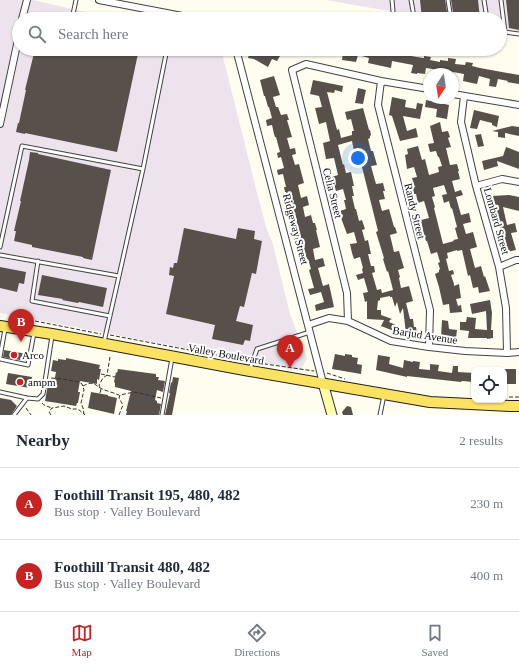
<!DOCTYPE html>
<meta charset="utf-8">
<style>
:root{--surface:#fff;--page:#f6f6f7;--text:#1f2937;--muted:#747a83;--line:#e0e1e3;--accent:#c32622}
body{margin:0;font-family:Georgia,serif;background:var(--page);color:var(--text)}
.controls{position:absolute;right:12px;bottom:12px;display:grid;overflow:hidden;border-radius:8px;box-shadow:0 1px 3px #0004}
.controls button{width:36px;height:36px;display:grid;place-items:center;padding:0;border:0;border-bottom:1px solid var(--line);background:var(--surface);color:var(--text);font:20px sans-serif}
.compass{position:absolute;left:423px;top:68px;width:36px;height:36px;border-radius:50%;background:var(--surface);box-shadow:0 1px 3px #0004;rotate:192deg}
.you{position:absolute;left:358px;top:158px;width:14px;height:14px;margin:-10px;border:3px solid #fff;border-radius:50%;background:#1a73e8;box-shadow:0 0 0 6px #1a73e833}
.badge{display:grid;place-items:center;width:26px;height:26px;border-radius:50%;background:var(--accent);color:#fff;font-size:13px;font-weight:700}
.pin{position:absolute;translate:-50% -33px;filter:drop-shadow(0 1px 2px #0008)}
.pin::after{content:'';position:absolute;top:21px;width:14px;height:12px;background:inherit;clip-path:polygon(0 0,100% 0,50% 100%)}
.list{margin:0;padding:0;list-style:none}
h2{display:flex;justify-content:space-between;align-items:center;height:52px;margin:0;padding:0 16px;font-size:17px}
h2 small{font-size:13px;font-weight:400;color:var(--muted)}
.list li{display:grid;grid-template-columns:26px 1fr auto;gap:12px;align-items:center;box-sizing:border-box;height:72px;padding:0 16px;border-top:1px solid var(--line)}
.list b{display:block;font-size:15px;white-space:nowrap}
.list p{margin:0;font-size:13px;white-space:nowrap;color:var(--muted)}
.list em{font-size:13px;font-style:normal;color:var(--muted)}
.icon{flex:none;width:22px;height:22px;fill:none;stroke:currentColor;stroke-width:2;stroke-linecap:round;stroke-linejoin:round}
.map{position:relative;flex:none;width:519px;height:415px;overflow:hidden}
.search{position:absolute;background:var(--surface);box-shadow:0 1px 3px #0004;left:12px;right:12px;top:12px;height:44px;display:flex;align-items:center;gap:10px;box-sizing:border-box;padding:0 14px;border-radius:22px;color:var(--muted);font-size:15px}
.sheet{height:196px;background:var(--surface)}
nav{display:flex;justify-content:space-around;align-items:center;box-sizing:border-box;height:56px;border-top:1px solid var(--line);background:var(--surface);font-size:11px;color:var(--muted)}
nav a{display:grid;justify-items:center;gap:2px}
nav .on{color:var(--accent)}
.map>svg:first-child{display:block}
.industrial{fill:#ede3ed}
.building{fill:#58514b;fill-rule:evenodd}
.lines{fill:none;stroke-linecap:round;stroke-linejoin:round}
.lane-casing{stroke:#424242;stroke-width:5}
.street-casing{stroke:#424242;stroke-width:8}
.secondary-casing{stroke:#313131;stroke-width:11}
.primary-casing{stroke:#202020;stroke-width:12}
.path{stroke:#313131;stroke-width:1;stroke-dasharray:4 2;stroke-linecap:butt}
.lane{stroke:#fff;stroke-width:3}
.street{stroke:#fff;stroke-width:6}
.secondary{stroke:#fffcab;stroke-width:9}
.primary{stroke:#fce263;stroke-width:10}
.poi-dot{fill:#c32622;stroke:#fff;stroke-width:1.5}
.labels{text-anchor:middle;dominant-baseline:central;stroke-width:4;stroke-linejoin:round;paint-order:stroke}
.street-label{font-size:11px;fill:#0f0f0f;stroke:#fff}
.poi-label{font-size:11px;fill:#0f0f0f;stroke:#fff;text-anchor:start}
</style>
<div class="map">
<svg width="519" height="415" viewBox="0 0 519 415">
<rect width="100%" height="100%" fill="#fffdf0"/>
<path class="industrial" d="M 0,0 L 33,0 L 116,19 L 19,19 L 19,49 L 221,49 L 258,197 L 267,230 L 272,241 L 290,314 L 307,358 L 301,370 L 0,313 Z
M 326,0 L 519,0 L 519,34 L 500,31 L 500,19 L 434,19 Z"/>
<path class="building" d="M 420,0 L 445,0 L 448,17 L 446,17 L 446,19 L 422,19 Z
M 451,0 L 478,0 L 480,19 L 454,18 Z
M 506,0 L 519,0 L 519,30 L 509,28 Z
M 35,49 L 139,49 L 117,152 L 25,133 L 25,134 L 16,132 L 18,123 L 19,123 L 26,90 L 25,90 Z
M 266,49 L 274,54 L 277,49 L 294,49 L 280,56 L 277,61 L 272,59 L 268,67 L 254,59 L 248,58 L 250,51 L 263,54 Z
M 334,49 L 394,49 L 393,53 L 423,58 L 424,58 L 424,56 L 431,57 L 430,60 L 440,62 L 440,60 L 448,61 L 448,58 L 456,59 L 455,64 L 465,65 L 466,62 L 473,63 L 472,66 L 480,68 L 519,75 L 519,84 L 507,82 L 508,81 L 498,79 L 496,87 L 489,86 L 490,79 L 479,76 L 477,84 L 472,83 L 463,81 L 464,74 L 453,72 L 453,74 L 445,74 L 445,71 L 426,68 L 425,74 L 417,73 L 417,74 L 411,73 L 413,65 L 392,61 L 391,68 L 368,63 L 369,58 L 358,55 L 356,62 L 342,60 L 343,53 L 334,52 Z
M 274,76 L 280,95 L 273,97 L 276,107 L 278,107 L 281,115 L 287,114 L 289,120 L 287,120 L 292,137 L 287,138 L 290,149 L 295,148 L 296,154 L 292,155 L 295,165 L 299,164 L 304,183 L 298,185 L 301,198 L 307,196 L 309,205 L 303,207 L 305,217 L 311,215 L 313,223 L 315,223 L 317,230 L 316,230 L 320,247 L 313,249 L 315,260 L 323,258 L 325,266 L 318,268 L 323,286 L 329,284 L 334,307 L 316,311 L 315,305 L 324,302 L 321,292 L 310,295 L 308,289 L 314,288 L 309,270 L 311,269 L 308,259 L 303,260 L 299,245 L 295,246 L 294,239 L 297,238 L 294,226 L 293,227 L 291,221 L 297,220 L 293,208 L 292,208 L 290,204 L 290,197 L 288,198 L 286,192 L 285,192 L 284,187 L 286,187 L 283,174 L 278,175 L 277,170 L 284,168 L 281,157 L 278,158 L 277,153 L 280,152 L 276,137 L 275,137 L 274,134 L 272,125 L 267,126 L 266,120 L 272,118 L 269,107 L 268,107 L 265,96 L 264,96 L 260,80 Z
M 313,80 L 343,86 L 342,92 L 335,90 L 334,93 L 327,92 L 337,130 L 339,129 L 341,138 L 352,135 L 352,131 L 354,131 L 351,119 L 347,120 L 345,112 L 363,108 L 369,130 L 370,130 L 371,135 L 370,136 L 370,138 L 368,139 L 371,151 L 373,151 L 377,165 L 371,166 L 374,177 L 376,184 L 383,183 L 385,191 L 383,191 L 385,199 L 379,200 L 382,211 L 389,209 L 394,227 L 395,227 L 397,233 L 390,235 L 394,252 L 399,251 L 404,268 L 398,270 L 400,277 L 399,278 L 401,288 L 409,286 L 413,301 L 406,303 L 410,319 L 413,319 L 414,327 L 416,327 L 417,333 L 406,334 L 403,308 L 400,314 L 397,302 L 395,307 L 392,297 L 390,297 L 390,296 L 380,298 L 380,300 L 378,301 L 377,310 L 381,310 L 381,315 L 392,319 L 390,320 L 389,322 L 396,325 L 394,331 L 381,326 L 384,320 L 367,319 L 367,301 L 365,302 L 363,293 L 368,292 L 364,278 L 358,280 L 356,275 L 363,273 L 362,269 L 363,268 L 360,257 L 354,259 L 352,253 L 350,244 L 357,243 L 354,232 L 347,234 L 341,218 L 340,211 L 346,209 L 344,200 L 346,200 L 343,189 L 336,191 L 332,177 L 338,175 L 334,158 L 326,159 L 323,143 L 330,141 L 326,122 L 319,124 L 315,108 L 322,107 L 319,96 L 310,94 ZM 352,141 L 356,161 L 360,160 L 362,167 L 378,231 L 376,232 L 384,258 L 383,259 L 387,272 L 388,271 L 391,282 L 393,290 L 382,293 L 381,289 L 377,290 L 375,283 L 372,273 L 375,272 L 374,266 L 371,266 L 368,254 L 371,254 L 368,240 L 365,241 L 362,230 L 365,229 L 362,220 L 359,221 L 356,209 L 355,209 L 352,196 L 354,196 L 352,186 L 354,186 L 351,172 L 346,173 L 344,164 L 343,165 L 338,145 Z
M 358,88 L 366,90 L 363,104 L 355,103 Z
M 392,97 L 406,100 L 405,107 L 416,109 L 417,103 L 423,104 L 420,119 L 403,116 L 407,131 L 416,128 L 418,137 L 400,141 L 392,116 L 389,115 Z
M 426,100 L 449,105 L 447,119 L 436,117 L 437,109 L 425,107 Z
M 474,110 L 499,116 L 497,127 L 492,125 L 492,123 L 480,120 L 477,129 L 470,128 Z
M 440,122 L 442,132 L 448,131 L 450,137 L 448,138 L 451,147 L 446,148 L 450,165 L 457,164 L 459,171 L 458,171 L 460,179 L 452,181 L 455,192 L 461,190 L 463,195 L 456,197 L 461,215 L 469,213 L 471,222 L 463,224 L 466,234 L 473,232 L 477,247 L 470,249 L 475,268 L 481,266 L 484,277 L 485,276 L 490,291 L 479,293 L 478,287 L 473,288 L 470,275 L 468,276 L 462,250 L 457,251 L 457,250 L 447,253 L 448,258 L 446,259 L 449,271 L 453,270 L 454,274 L 451,275 L 454,284 L 454,286 L 459,284 L 461,298 L 456,299 L 458,306 L 461,305 L 462,312 L 450,313 L 449,304 L 443,305 L 439,287 L 435,274 L 439,272 L 439,270 L 440,269 L 438,263 L 440,262 L 437,252 L 431,254 L 427,241 L 426,241 L 424,235 L 421,220 L 429,218 L 424,201 L 418,203 L 416,194 L 414,194 L 413,188 L 415,187 L 412,178 L 417,177 L 414,167 L 407,169 L 405,155 L 408,154 L 407,149 L 418,146 L 422,160 L 425,159 L 429,175 L 439,172 L 438,167 L 442,166 L 439,157 L 438,157 L 436,151 L 430,152 L 428,144 L 434,143 L 430,126 ZM 444,185 L 447,194 L 442,195 L 444,203 L 449,201 L 451,209 L 452,208 L 457,227 L 455,228 L 458,239 L 453,240 L 454,241 L 443,244 L 434,208 L 435,207 L 432,197 L 435,196 L 433,188 Z
M 512,126 L 519,127 L 519,136 L 505,133 L 505,138 L 498,137 L 498,132 L 492,131 Z
M 481,134 L 484,146 L 478,147 L 475,135 Z
M 506,147 L 519,152 L 519,169 L 497,161 L 498,166 L 484,170 L 482,161 L 503,156 Z
M 30,152 L 38,153 L 38,154 L 111,170 L 92,260 L 83,258 L 83,257 L 32,247 L 32,245 L 14,241 L 16,231 L 14,231 L 21,201 L 20,201 L 29,160 Z
M 509,195 L 519,197 L 519,211 L 503,207 L 507,225 L 515,223 L 517,232 L 511,233 L 516,250 L 507,252 L 498,219 L 497,220 L 493,204 L 492,196 Z
M 184,228 L 236,239 L 238,228 L 255,231 L 254,239 L 262,241 L 256,274 L 252,273 L 244,307 L 240,306 L 236,321 L 253,325 L 250,341 L 245,340 L 243,345 L 212,339 L 215,325 L 166,314 L 174,276 L 169,275 L 170,267 L 173,268 L 174,263 L 177,263 Z
M 0,267 L 26,272 L 24,284 L 19,283 L 17,292 L 0,288 Z
M 42,275 L 107,288 L 103,307 L 79,302 L 78,303 L 62,300 L 63,299 L 38,295 Z
M 490,300 L 492,313 L 491,330 L 493,330 L 493,338 L 487,339 L 487,338 L 468,338 L 469,331 L 460,330 L 460,322 L 466,322 L 467,317 L 476,318 L 475,329 L 487,330 L 486,311 L 472,314 L 470,304 Z
M 442,320 L 448,321 L 449,329 L 457,330 L 456,338 L 441,337 Z
M 4,350 L 27,354 L 26,361 L 3,357 Z
M 335,354 L 345,356 L 345,354 L 352,355 L 352,357 L 358,358 L 357,364 L 362,365 L 361,374 L 332,369 Z
M 378,355 L 390,357 L 389,364 L 403,368 L 404,360 L 413,362 L 413,361 L 420,362 L 419,369 L 430,370 L 430,364 L 439,365 L 438,371 L 452,373 L 453,366 L 458,366 L 458,372 L 474,373 L 474,382 L 462,381 L 461,382 L 407,376 L 407,377 L 376,370 Z
M 66,358 L 100,365 L 99,369 L 101,369 L 99,380 L 97,379 L 97,384 L 80,381 L 78,392 L 80,392 L 78,403 L 77,403 L 76,406 L 45,401 L 48,384 L 51,384 L 52,382 L 54,382 L 56,372 L 51,371 L 53,360 L 58,361 L 58,359 L 66,360 Z
M 118,369 L 156,374 L 156,377 L 159,377 L 158,380 L 165,381 L 163,392 L 157,390 L 155,400 L 157,401 L 157,403 L 161,404 L 159,415 L 126,415 L 127,411 L 126,411 L 131,391 L 115,387 L 115,383 L 114,382 L 116,372 L 117,373 Z
M 504,369 L 516,369 L 516,384 L 507,384 L 507,376 L 504,376 Z
M 8,373 L 32,377 L 30,388 L 6,384 Z
M 173,377 L 179,378 L 172,415 L 165,415 L 170,393 L 169,393 L 171,382 L 172,383 Z
M 91,392 L 108,395 L 108,396 L 117,398 L 114,414 L 88,408 Z
M 0,398 L 11,400 L 17,406 L 11,415 L 0,415 Z
M 347,406 L 351,407 L 353,415 L 343,415 L 342,412 Z"/>
<g class="lines">
<g class="lane-casing">
<path id="lane" d="M 392,0 L 393,11
M 411,0 L 413,11
M 448,0 L 451,19
M 484,0 L 487,19
M 501,0 L 505,32 L 519,34
M 72,19 L 76,0
M 143,169 L 167,49
M 0,247 L 22,146 L 143,169 L 119,276
M 0,255 L 119,276 L 104,342
M 38,261 L 32,301 L 110,316
M 0,357 L 5,329
M 0,359 L 28,365 L 34,333
M 250,369 L 257,349 L 310,332
M 0,392 L 27,398 L 38,399 L 43,394 L 52,336
M 14,415 L 27,398
M 162,415 L 172,358
M 380,415 L 384,395"/>
</g>
<g class="street-casing">
<path id="street" d="M 99,0 L 198,19
M 22,19 L 27,0
M 236,49 L 323,383
M 381,81 L 378,105 L 430,310 L 429,347
M 453,94 L 519,105
M 464,96 L 461,122 L 476,186 L 499,267 L 506,308 L 507,353
M 0,124 L 19,35
M 476,186 L 502,179 L 519,182
M 499,267 L 516,260 L 519,260
M 348,321 L 347,293 L 292,70 L 306,64 L 381,81 L 429,89
M 308,325 L 329,318 L 348,321 L 391,341 L 429,347 L 465,351 L 507,353 L 519,352"/>
</g>
<g class="secondary-casing">
<path id="secondary" d="M 323,383 L 332,415"/>
</g>
<g class="primary-casing">
<path id="primary" d="M 0,326 L 52,334 L 250,371 L 430,402 L 510,406 L 519,406"/>
</g>
<path class="path" d="M 35,321 L 101,334
M 110,335 L 247,361
M 258,363 L 314,371
M 327,373 L 345,379
M 101,374 L 115,377
M 51,378 L 63,379 L 79,382 L 82,384 L 84,390 L 81,403 L 83,408 L 84,414
M 83,386 C 95,380 94,385 102,389 C 107,391 114,393 119,395
M 100,393 L 101,389 L 99,385 L 103,378 L 107,375 L 110,357
M 509,397 L 519,397
M 42,403 C 44,406 48,406 51,408
M 26,408 L 31,415
M 51,415 L 49,412 L 52,408 L 64,406 L 72,409 L 78,409 L 85,415
M 119,415 L 123,405 L 119,398 L 120,395 L 134,392 L 161,398"/>
<use href="#lane" class="lane"/>
<use href="#street" class="street"/>
<use href="#secondary" class="secondary"/>
<use href="#primary" class="primary"/>
</g>
<g class="poi-dot">
<circle cx="14" cy="355" r="4"/>
<circle cx="20" cy="382" r="4"/>
</g>
<g class="labels">
<g class="street-label">
<text transform="translate(333 193) rotate(76)">Celia Street</text>
<text transform="translate(415 211) rotate(76)">Randy Street</text>
<text transform="translate(497 221) rotate(74)">Lombard Street</text>
<text transform="translate(296 229) rotate(75)">Ridgeway Street</text>
<text transform="translate(425 335) rotate(9)">Barjud Avenue</text>
<text transform="translate(226 354) rotate(10)">Valley Boulevard</text>
</g>
<g class="poi-label">
<text x="22" y="355">Arco</text>
<text x="28" y="382">ampm</text>
</g>
</g>
</svg>
<div class="controls">
<button><svg class="icon" aria-label="locate" viewBox="0 0 24 24"><circle cx="12" cy="12" r="6"/><path d="M12 2v4M12 18v4M2 12h4M18 12h4"/></svg></button>
</div>
<svg class="compass" viewBox="-18 -18 36 36"><path d="M0-13l5 13h-10z" fill="#e53935"/><path d="M0 13l5-13h-10z" fill="#747a83"/></svg>
<div class="you"></div>
<div class="pin badge" style="left:290px;top:368px">A</div>
<div class="pin badge" style="left:21px;top:342px">B</div>
<div class="search"><svg class="icon" aria-label="search" viewBox="0 0 24 24"><circle cx="10" cy="10" r="6"/><path d="M15 15l6 6"/></svg>Search here</div>
</div>
<section class="sheet">
<h2>Nearby<small>2 results</small></h2>
<ul class="list">
<li><span class="badge">A</span><div><b>Foothill Transit 195, 480, 482</b><p>Bus stop · Valley Boulevard</p></div><em>230 m</em></li>
<li><span class="badge">B</span><div><b>Foothill Transit 480, 482</b><p>Bus stop · Valley Boulevard</p></div><em>400 m</em></li>
</ul>
</section>
<nav>
<a class="on"><svg class="icon" aria-label="map" viewBox="0 0 24 24"><path d="M3 6l6-2 6 2 6-2v14l-6 2-6-2-6 2zM9 4v14M15 6v14"/></svg>Map</a>
<a><svg class="icon" aria-label="directions" viewBox="0 0 24 24"><path d="M12 3l9 9-9 9-9-9zM9 14v-3h6M13 9l2 2-2 2"/></svg>Directions</a>
<a><svg class="icon" aria-label="saved" viewBox="0 0 24 24"><path d="M7 4h10v16l-5-4-5 4z"/></svg>Saved</a>
</nav>
